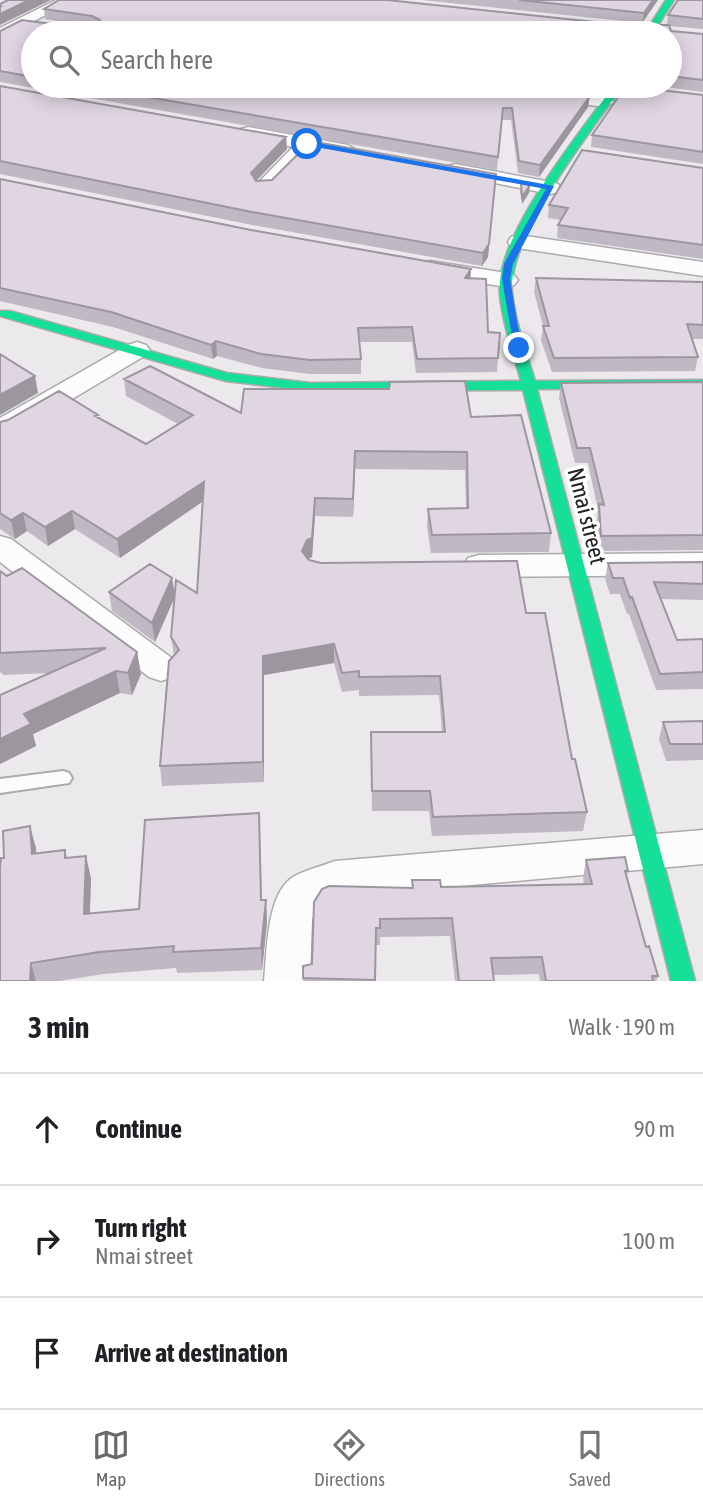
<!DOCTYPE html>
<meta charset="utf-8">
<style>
:root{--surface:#fff;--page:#f6f6f6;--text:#202124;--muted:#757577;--line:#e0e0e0;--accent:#686769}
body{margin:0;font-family:"Asap Condensed",sans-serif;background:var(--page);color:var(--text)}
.stop{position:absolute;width:21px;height:21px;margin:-16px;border:5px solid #1a73e8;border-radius:50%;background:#fff}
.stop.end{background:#1a73e8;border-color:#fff;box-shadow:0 2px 7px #0008}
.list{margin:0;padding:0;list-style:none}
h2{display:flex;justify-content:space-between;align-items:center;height:91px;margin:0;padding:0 28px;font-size:30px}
h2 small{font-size:23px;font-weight:400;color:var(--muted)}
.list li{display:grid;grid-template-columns:46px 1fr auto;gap:21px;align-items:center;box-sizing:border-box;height:112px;padding:0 28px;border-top:2px solid var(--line)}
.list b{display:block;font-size:26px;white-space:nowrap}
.list p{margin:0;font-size:23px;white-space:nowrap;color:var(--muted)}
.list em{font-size:23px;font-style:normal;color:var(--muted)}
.icon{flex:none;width:38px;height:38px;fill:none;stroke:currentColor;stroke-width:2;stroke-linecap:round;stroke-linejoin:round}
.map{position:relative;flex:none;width:703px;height:981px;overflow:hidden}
.search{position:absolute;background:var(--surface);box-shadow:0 4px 18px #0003;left:21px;right:21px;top:21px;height:77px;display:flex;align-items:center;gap:18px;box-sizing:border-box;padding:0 24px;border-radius:38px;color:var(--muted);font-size:26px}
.sheet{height:427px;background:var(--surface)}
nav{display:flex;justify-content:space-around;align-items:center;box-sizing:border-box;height:98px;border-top:2px solid var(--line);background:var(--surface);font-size:19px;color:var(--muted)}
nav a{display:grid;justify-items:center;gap:4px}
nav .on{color:var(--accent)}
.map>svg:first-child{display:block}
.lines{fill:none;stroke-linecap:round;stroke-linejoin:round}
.lane-casing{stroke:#abaaac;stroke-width:4}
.street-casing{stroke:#abaaac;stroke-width:3}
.fast-casing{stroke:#abaaac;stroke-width:3}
.lane{fill:#fcfcfc;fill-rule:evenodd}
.street{fill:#fcfcfc;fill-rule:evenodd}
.fast{fill:#16e098;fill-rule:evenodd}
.wall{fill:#c0b8c2}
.shaded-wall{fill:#9c969e}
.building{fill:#dfd6e2;stroke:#9c969e;stroke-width:2}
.route{fill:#1a73e8}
.labels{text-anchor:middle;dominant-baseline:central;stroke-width:7;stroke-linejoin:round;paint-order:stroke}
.street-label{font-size:23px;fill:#222123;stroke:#fff}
</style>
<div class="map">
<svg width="703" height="981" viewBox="0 0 703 981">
<rect width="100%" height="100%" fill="#ebe9ec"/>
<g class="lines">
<g class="lane-casing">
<path id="lane" d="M 63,771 L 69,773 L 72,778 L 69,783 L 0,793 L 0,779 Z"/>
</g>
<g class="street-casing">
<path id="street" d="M 56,0 L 74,0 L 0,39 L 0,28 Z
M 472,86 L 519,86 L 605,97 L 614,102 L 605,107 L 481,91 Z
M 248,127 L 348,145 L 358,151 L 348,157 L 311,150 L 271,191 L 257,191 L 254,187 L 293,147 L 241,137 L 239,133 L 241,129 Z
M 455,164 L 551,182 L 558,184 L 561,188 L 558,192 L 551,194 L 448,174 L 445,170 L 448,166 Z
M 519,235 L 703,262 L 703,276 L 511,247 L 508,242 L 511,237 Z
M 430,261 L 506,273 L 514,275 L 518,280 L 514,285 L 506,287 L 422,273 L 419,268 L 422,263 Z
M 137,342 L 146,345 L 150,350 L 146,355 L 10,436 L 0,438 L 0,418 L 128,345 Z
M 0,536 L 11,539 L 173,659 L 179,668 L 173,677 L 161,681 L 149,677 L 0,562 Z
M 703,553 L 703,575 L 479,577 L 468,574 L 463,566 L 468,558 L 479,555 Z
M 703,830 L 703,864 L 338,897 L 321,904 L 312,919 L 310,981 L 264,981 C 267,953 266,894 293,877 C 305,870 322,866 335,861 Z"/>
</g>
<g class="fast-casing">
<path id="fast" d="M 666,0 L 674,0 L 653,33 L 645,33 Z
M 614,86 L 623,86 C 589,133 517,225 512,282 C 510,308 527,354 535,381 L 703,380 L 703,388 L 537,389 L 695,981 L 671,981 L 523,390 L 310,391 L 226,381 L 0,316 L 0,311 L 10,311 L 227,373 L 310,383 L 521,381 C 514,355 497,307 500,281 C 506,224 579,133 614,86 Z"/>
</g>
<use href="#lane" class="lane"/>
<use href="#street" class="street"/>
<use href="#fast" class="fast"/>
</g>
<path class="wall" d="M 422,0 L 658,0 L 642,23 Z
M 703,0 L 703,29 L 669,26 L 671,31 L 703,34 L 703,92 L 657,86 L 670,86 L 670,33 L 33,33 L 33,86 L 509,86 L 588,107 L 539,177 L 518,173 L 511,120 L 502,120 L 497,170 L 0,82 L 0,31 L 59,25 L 85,25 L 45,19 L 44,9 L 624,25 L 667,25 L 668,15 Z
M 0,86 L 286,137 L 287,149 L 256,181 L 496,174 L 488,257 L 482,266 L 252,225 L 0,174 Z
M 538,86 L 605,86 L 598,94 Z
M 703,95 L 703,164 L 591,147 L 592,135 Z
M 703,168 L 703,259 L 557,238 L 558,225 L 561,220 L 548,218 L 549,205 Z
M 0,179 L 251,230 L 471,269 L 470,278 L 488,332 L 500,333 L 497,372 L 416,373 L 412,342 L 359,342 L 361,359 L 361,374 L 310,374 L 262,368 L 217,356 L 213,359 L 113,327 L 0,301 Z
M 521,183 L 530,185 L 529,193 L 522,204 L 520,191 Z
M 536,278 L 703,282 L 703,339 L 692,339 L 698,357 L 695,371 L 552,372 L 541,340 L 543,326 L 534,292 Z
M 124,379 L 241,413 L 471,417 L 551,533 L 549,552 L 431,553 L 427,527 L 428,509 L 466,508 L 465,470 L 355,469 L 353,517 L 315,516 L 312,557 L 308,559 L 309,560 L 526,613 L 572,759 L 587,812 L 583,831 L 432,836 L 429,811 L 372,811 L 371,732 L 442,732 L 439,695 L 359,696 L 359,690 L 342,692 L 334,663 L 264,675 L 264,782 L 162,786 L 160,766 L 174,656 L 171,637 L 175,597 L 155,642 L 112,611 L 109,592 L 172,578 L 175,596 L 197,593 L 202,502 L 120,558 L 75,529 L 48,546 L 27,531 L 15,539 L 0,529 L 0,422 L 99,418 L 146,444 L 178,424 L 126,396 Z
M 703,382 L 703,550 L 599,551 L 597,520 L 598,510 L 588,463 L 575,463 L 559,398 L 561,383 Z
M 703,562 L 703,600 L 661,599 L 677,640 L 703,639 L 703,689 L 656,690 L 629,614 L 627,614 L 620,594 L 610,594 L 605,579 L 608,563 Z
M 0,571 L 7,576 L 137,652 L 141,674 L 132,695 L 120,693 L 33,734 L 36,746 L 0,764 L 0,695 L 50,673 L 4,675 L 0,672 Z
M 703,721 L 703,760 L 666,761 L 659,739 L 663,722 Z
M 260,835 L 262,900 L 266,900 L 267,922 L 262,970 L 177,973 L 176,968 L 104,974 L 59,981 L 0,981 L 4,858 L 36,848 L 36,854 L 65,850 L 67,858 L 91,878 L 90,913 L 139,909 Z
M 586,860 L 628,871 L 627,877 L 646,947 L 658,976 L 656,981 L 540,981 L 539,974 L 493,975 L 494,981 L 455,981 L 450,936 L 380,937 L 380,945 L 375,945 L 375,981 L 303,981 L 303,966 L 312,964 L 412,888 L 412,880 L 441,887 L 584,885 L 583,878 Z"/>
<path class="shaded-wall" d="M 29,0 L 51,0 L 0,25 L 0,14 Z
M 653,0 L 658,0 L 642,23 L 644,13 Z
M 599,86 L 605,86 L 598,94 Z
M 590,96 L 588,107 L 539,177 L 540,165 Z
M 286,137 L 287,149 L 252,185 L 251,173 Z
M 496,174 L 488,257 L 482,266 L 483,253 Z
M 530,185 L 529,193 L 522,204 L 522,197 Z
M 471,269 L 470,283 L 465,278 Z
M 216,341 L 217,356 L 213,359 L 211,345 Z
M 35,376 L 38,393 L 0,415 L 0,395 Z
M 355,451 L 355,469 L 353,517 L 353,499 Z
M 204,482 L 205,500 L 120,558 L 117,539 Z
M 315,498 L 315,516 L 312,557 L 308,559 L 302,551 Z
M 72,511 L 75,529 L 48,546 L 45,527 Z
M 23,513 L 27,531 L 15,539 L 11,520 Z
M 172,578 L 175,596 L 155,642 L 152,623 Z
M 334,644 L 334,663 L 264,675 L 264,782 L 263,762 L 263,656 Z
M 137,652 L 141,674 L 132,695 L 128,673 Z
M 116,671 L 120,693 L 33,734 L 36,746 L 0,764 L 0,739 L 24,714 Z
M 259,813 L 260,835 L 262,922 L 261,900 Z
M 30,826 L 36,848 L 38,876 L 32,854 Z
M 86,856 L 91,878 L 89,935 L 84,914 Z
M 266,900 L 267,922 L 262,970 L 261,948 Z
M 31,963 L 36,981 L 30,981 Z"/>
<path class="building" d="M 8,0 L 29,0 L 0,14 L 0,6 L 1,6 L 0,4 Z
M 59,0 L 387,0 L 624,25 L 669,25 L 671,31 L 703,34 L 703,80 L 670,76 L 670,33 L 33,33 L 33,77 L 0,71 L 0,31 L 22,20 L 59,25 L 101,24 L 100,20 L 92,16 L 44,9 Z
M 519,0 L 653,0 L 644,13 Z
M 678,0 L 703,0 L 703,19 L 668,15 Z
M 0,86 L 286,137 L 251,173 L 256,181 L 272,180 L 311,141 L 496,174 L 489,244 L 483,253 L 252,212 L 0,161 Z
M 83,86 L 509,86 L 590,96 L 540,165 L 519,161 L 512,108 L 503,108 L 498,157 Z
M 626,86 L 703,95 L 703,152 L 592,135 Z
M 582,150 L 703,168 L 703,245 L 558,225 L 568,208 L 549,205 Z
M 0,179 L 251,230 L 471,269 L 465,278 L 486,279 L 488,332 L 500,333 L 498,358 L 417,359 L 412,327 L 358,328 L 361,359 L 310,360 L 261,354 L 216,341 L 211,345 L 111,312 L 0,288 Z
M 521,183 L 530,185 L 522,197 Z
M 536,278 L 703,282 L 703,325 L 687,324 L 698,357 L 554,358 L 543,326 L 549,326 Z
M 0,354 L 35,376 L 0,395 Z
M 150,366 L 241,413 L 244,389 L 389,389 L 390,382 L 465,381 L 471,417 L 521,415 L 551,533 L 432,535 L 428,509 L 468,508 L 467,452 L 355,451 L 353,499 L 315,498 L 312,538 L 307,540 L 302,551 L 309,560 L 321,563 L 517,561 L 526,613 L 545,613 L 572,759 L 575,759 L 587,812 L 433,817 L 430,791 L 372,791 L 371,732 L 445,732 L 440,676 L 359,677 L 359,671 L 342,673 L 334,644 L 263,656 L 263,762 L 160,766 L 169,661 L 179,650 L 171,637 L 176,580 L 197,593 L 204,482 L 117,539 L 72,511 L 45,527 L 23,513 L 11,520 L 0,513 L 0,422 L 8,420 L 59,391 L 98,415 L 95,416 L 146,444 L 193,415 L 124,379 Z
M 703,382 L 703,535 L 601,536 L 599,504 L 604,505 L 590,448 L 577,448 L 561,383 Z
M 703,562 L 703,584 L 654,582 L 677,640 L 703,639 L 703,672 L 660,674 L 632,597 L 630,598 L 623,578 L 613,578 L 608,563 Z
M 150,564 L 172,578 L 152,623 L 109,592 Z
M 22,568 L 137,652 L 128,673 L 116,671 L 24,714 L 31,724 L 0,739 L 0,695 L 106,648 L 0,653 L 0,571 L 7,576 Z
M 703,721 L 703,744 L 670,744 L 663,722 Z
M 259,813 L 261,900 L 266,900 L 261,948 L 173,952 L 174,946 L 99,952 L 31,963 L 30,981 L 0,981 L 0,868 L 1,858 L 4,858 L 3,831 L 30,826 L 32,854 L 65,850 L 65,858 L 86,856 L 84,914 L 139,909 L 145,820 Z
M 625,857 L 628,871 L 625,871 L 646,947 L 649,946 L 658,976 L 652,976 L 653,981 L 546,981 L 542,957 L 491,958 L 494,981 L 459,981 L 452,918 L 380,919 L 380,928 L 376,928 L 375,980 L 303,978 L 303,966 L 312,964 L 314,902 L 322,889 L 329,886 L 413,888 L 412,880 L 440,880 L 441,887 L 592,884 L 586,860 Z"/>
<path class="route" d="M 307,141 L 554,186 L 513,264 L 510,279 L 522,350 L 514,348 L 502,279 L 504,264 L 546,189 L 305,145 Z"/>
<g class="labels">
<g class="street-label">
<text transform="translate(587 516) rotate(76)">Nmai street</text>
</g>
</g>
</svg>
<div class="stop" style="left:307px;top:144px"></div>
<div class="stop end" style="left:519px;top:348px"></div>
<div class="search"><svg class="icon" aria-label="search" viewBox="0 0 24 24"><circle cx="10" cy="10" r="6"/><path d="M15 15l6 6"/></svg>Search here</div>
</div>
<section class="sheet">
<h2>3 min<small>Walk · 190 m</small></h2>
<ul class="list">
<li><svg class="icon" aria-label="ahead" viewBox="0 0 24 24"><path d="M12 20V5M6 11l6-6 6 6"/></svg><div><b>Continue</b></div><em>90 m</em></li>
<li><svg class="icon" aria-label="right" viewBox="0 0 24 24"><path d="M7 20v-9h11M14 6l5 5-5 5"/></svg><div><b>Turn right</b><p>Nmai street</p></div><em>100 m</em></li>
<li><svg class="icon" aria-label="arrive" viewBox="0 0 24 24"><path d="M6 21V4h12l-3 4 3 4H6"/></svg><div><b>Arrive at destination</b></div></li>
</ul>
</section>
<nav>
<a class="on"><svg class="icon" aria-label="map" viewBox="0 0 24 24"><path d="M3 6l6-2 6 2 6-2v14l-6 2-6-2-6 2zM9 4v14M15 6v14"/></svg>Map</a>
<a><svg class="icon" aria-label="directions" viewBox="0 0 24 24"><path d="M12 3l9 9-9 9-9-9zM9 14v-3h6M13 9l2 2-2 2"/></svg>Directions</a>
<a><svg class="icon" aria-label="saved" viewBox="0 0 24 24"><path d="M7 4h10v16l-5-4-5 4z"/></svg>Saved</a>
</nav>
